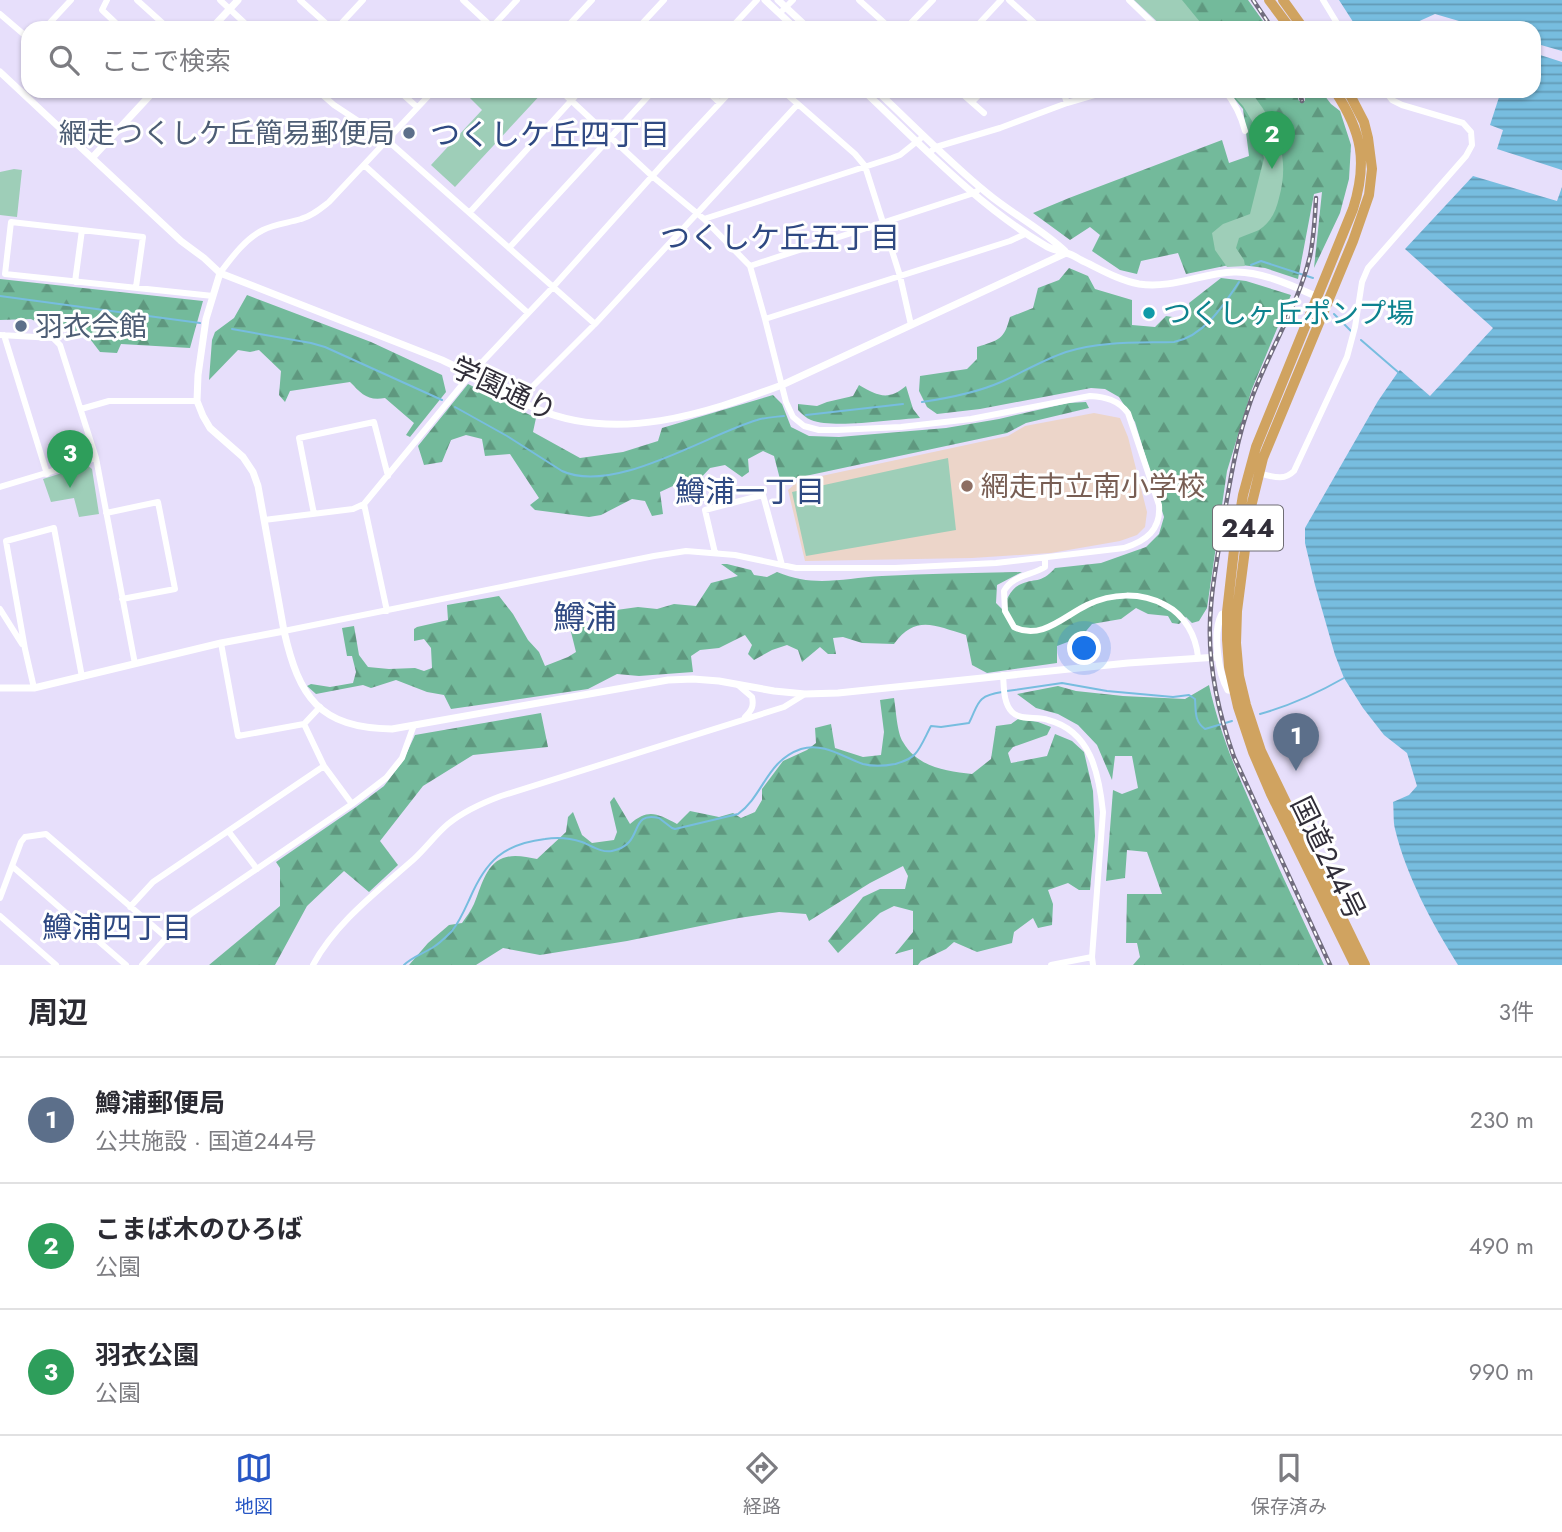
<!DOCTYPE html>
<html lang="ja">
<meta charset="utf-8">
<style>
:root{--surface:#fff;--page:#f2f2f3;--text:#2b2b33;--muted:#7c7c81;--line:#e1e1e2;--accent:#2857c5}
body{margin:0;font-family:Jost,"Noto Sans JP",sans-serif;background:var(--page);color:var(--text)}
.you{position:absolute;left:1085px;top:649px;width:24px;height:24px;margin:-18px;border:5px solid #fff;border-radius:50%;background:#1a73e8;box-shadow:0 0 0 10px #1a73e833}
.badge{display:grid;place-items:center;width:46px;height:46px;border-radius:50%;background:var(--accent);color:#fff;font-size:23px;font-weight:700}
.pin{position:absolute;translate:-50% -58px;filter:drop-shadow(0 2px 4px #0008)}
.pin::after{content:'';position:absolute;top:37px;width:24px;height:21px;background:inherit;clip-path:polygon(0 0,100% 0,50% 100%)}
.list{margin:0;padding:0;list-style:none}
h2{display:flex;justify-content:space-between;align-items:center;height:91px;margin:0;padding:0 28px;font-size:30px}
h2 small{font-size:23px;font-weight:400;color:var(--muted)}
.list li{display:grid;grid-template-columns:46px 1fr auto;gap:21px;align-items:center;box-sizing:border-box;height:126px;padding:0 28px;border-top:2px solid var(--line)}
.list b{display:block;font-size:26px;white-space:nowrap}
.list p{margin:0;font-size:23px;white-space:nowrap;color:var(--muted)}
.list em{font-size:23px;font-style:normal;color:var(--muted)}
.icon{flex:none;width:38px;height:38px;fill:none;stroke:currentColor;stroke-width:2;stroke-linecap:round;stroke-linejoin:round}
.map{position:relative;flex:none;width:1562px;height:965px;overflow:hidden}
.search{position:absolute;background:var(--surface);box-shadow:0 2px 5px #0004;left:21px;right:21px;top:21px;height:77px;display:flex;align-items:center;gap:18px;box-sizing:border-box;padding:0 24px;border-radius:21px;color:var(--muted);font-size:26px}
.sheet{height:469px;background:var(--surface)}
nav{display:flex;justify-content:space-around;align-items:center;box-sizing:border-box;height:98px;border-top:2px solid var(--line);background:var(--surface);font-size:19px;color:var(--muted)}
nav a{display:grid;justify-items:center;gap:4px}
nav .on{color:var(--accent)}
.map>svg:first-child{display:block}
.education{fill:#ecd5c9}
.forest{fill:url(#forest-firs)}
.park{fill:#9eceb8}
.water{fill:url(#water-rules)}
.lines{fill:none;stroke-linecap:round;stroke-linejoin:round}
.stream{stroke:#77bddf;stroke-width:2}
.minor{stroke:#fff;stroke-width:6}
.tertiary{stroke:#fff;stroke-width:7}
.trunk{stroke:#d0a360;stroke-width:10}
.rail-casing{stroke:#716d7e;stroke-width:4.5}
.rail{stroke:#fff;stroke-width:2;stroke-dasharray:5;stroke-linecap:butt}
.service-dot{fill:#5c6f8a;stroke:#fff;stroke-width:2.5}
.culture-dot{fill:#0f9aa8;stroke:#fff;stroke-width:2.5}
.education-dot{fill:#8d6e63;stroke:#fff;stroke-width:2.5}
.labels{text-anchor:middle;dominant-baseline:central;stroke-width:6;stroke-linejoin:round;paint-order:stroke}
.shield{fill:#fff;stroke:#6f6d74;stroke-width:2}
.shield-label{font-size:26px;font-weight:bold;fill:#312e39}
.service-label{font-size:28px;fill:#4e5e75;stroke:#fff;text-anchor:end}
.culture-label{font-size:28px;fill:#0d838f;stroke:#fff;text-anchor:start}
.street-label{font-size:28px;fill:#312e39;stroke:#fff}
.education-label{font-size:28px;fill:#785e54;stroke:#fff;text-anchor:start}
.neighbourhood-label{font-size:30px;fill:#2f4982;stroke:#fff}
.quarter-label{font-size:32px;fill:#2f4982;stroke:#fff}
</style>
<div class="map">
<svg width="1562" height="965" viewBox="0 0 1562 965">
<defs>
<pattern id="forest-firs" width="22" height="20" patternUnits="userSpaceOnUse" patternTransform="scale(1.75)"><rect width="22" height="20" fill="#73ba9b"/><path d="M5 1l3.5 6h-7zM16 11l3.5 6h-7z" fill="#5f987f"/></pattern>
<pattern id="water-rules" width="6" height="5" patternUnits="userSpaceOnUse" patternTransform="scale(1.75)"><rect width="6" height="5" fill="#77bddf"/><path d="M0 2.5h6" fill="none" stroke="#629ab6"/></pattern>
</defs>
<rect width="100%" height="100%" fill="#e7dffb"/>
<path class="education" d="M 1094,413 L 1120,418 L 1128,437 L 1147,512 L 1145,527 L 1137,535 L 1120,541 L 1051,553 L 972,558 L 805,561 L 788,490 L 798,481 L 1008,436 L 1025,426 Z"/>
<path class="forest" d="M 1141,0 L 1248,0 L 1268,28 L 1173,28 Z
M 1228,91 L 1295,91 L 1299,101 L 1305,101 L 1305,91 L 1321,91 L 1331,104 L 1340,111 L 1351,145 L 1349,179 L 1340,213 L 1314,268 L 1322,192 L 1314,194 L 1298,279 L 1265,268 L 1234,264 L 1186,274 L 1178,253 L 1141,261 L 1137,274 L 1120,270 L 1092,251 L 1100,235 L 1090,227 L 1070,240 L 1033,213 L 1069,198 L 1222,140 L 1229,163 L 1249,156 L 1243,109 Z
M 1069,268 L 1088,276 L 1095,289 L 1132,300 L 1132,325 L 1155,327 L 1166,316 L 1179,318 L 1191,311 L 1189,303 L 1221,278 L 1246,281 L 1291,295 L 1252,389 L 1227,471 L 1207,608 L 1199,621 L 1192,623 L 1186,617 L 1179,624 L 1172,623 L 1168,616 L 1148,614 L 1136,608 L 1121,619 L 1092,624 L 1081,637 L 1057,646 L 1057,663 L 987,673 L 972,665 L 966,635 C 935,626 916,614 894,644 L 862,643 L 843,637 L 833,638 L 836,654 L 828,654 L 820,647 L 802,662 L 798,650 L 787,645 L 772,650 L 754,660 L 748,654 L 752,645 L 745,635 L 719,648 L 700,650 L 691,656 L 693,672 L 639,676 L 617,674 L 588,689 L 451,709 L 444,695 L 427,692 L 396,680 L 371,688 L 363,685 L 316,694 L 307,686 L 311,684 L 330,687 L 353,683 L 356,672 L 352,656 L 347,656 L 342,628 L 354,626 L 359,655 L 368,667 L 389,669 L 415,668 L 424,671 L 432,668 L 431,648 L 424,639 L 414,641 L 414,629 L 417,627 L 448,620 L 447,605 L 499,596 L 513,614 L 528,640 L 539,652 L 545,666 L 568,657 L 576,652 L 570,628 L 598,618 L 602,612 L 638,607 L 657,609 L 674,604 L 696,606 L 711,583 L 738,576 L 721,564 L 727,564 L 751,570 L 754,575 L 767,577 L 777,572 C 815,588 843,578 882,576 C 929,574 975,573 1022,572 L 997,585 L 996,603 L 1002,609 C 1006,601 1011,589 1019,585 C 1035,577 1040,585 1055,568 L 1101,563 L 1146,547 L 1159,534 L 1164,517 L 1135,422 L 1119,397 L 1105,389 L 1091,388 L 980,409 L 937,414 L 927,407 L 919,391 L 920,376 L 967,369 L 977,359 L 977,347 C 999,340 1004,340 1010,317 L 1033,308 L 1038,288 L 1059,280 Z
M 0,279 L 203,301 L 190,348 L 121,344 L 117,353 L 100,352 L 87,335 L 47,327 L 31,319 L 0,320 Z
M 247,295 L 371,342 L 442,375 L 446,392 L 410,437 L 406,435 L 414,423 L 385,398 C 367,401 362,394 350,382 L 290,391 L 285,402 L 279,395 L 281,371 L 259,350 L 250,352 L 238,350 L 209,380 L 212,340 L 215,332 L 234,318 Z
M 468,384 L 536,418 L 533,432 L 580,458 L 623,452 L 658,441 L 662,428 L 773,395 L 782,404 L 791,427 L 809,436 L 839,437 L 946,428 L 999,419 L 1068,403 L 1086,402 L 1089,408 L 1026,423 L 1007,433 L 796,478 L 781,483 L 774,456 L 763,451 L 748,459 L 749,472 L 742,477 L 725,465 L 710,468 L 698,481 L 688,479 L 660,492 L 663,514 L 652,516 L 645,501 L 632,499 L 601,515 L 589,517 L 535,510 L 530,505 L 539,498 L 510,454 L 485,456 L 482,439 L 466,435 L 451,440 L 442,462 L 424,465 L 418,446 Z
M 859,385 C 878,396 888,401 906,386 L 913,409 L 920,418 C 894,419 834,429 811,420 C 806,418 802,414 798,410 L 798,404 L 817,406 L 827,402 L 853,396 Z
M 1209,685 C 1218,726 1233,764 1250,802 C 1273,857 1299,911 1324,965 L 1133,965 L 1140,957 L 1137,943 L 1126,943 L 1127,894 L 1162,894 L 1147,852 L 1127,850 L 1125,878 L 1106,881 L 1113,790 L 1122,794 L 1138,788 L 1132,756 L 1115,756 L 1112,780 L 1097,745 L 1078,725 L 1058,714 L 1036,708 L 1017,694 L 1058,686 L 1076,691 L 1123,696 L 1185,699 Z
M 894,698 C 896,710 897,733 903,742 C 917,767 946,771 972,774 L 991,759 L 996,726 L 1011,724 L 1018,719 L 1038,722 L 1051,727 L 1047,735 L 1013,747 L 1008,753 L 1011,763 L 1047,756 L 1055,734 L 1072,741 L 1084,752 L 1093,791 L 1095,836 L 1090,890 L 1079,890 L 1068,883 L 1048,890 L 1053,904 L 1052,925 L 1038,928 L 1033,918 L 1014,932 L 1012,943 L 977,952 L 954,942 L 946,949 L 921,961 L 918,965 L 913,965 L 913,949 L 895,954 L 913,932 L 913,911 L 894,906 L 880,913 L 838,953 L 828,941 L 863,897 L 880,889 L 905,889 L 908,876 L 903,866 L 870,883 L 809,921 L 806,914 L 779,912 L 739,918 L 627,941 L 540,955 L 503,948 L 476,965 L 409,965 L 428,943 L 449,925 L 462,923 C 466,917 471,911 474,904 C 481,888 485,865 503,858 C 514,854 526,857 537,859 L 566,832 L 568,817 L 573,812 L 582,835 L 592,843 L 614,840 L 617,832 L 610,802 L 614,797 L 630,824 C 649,808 657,814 677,824 L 690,811 L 719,817 L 733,813 L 741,818 L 755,812 L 762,800 L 762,789 L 783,761 L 807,750 L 816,743 L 815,728 L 831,724 L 835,748 L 863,757 L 881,755 L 884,732 L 880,700 Z
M 541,713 L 548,747 L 473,755 L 423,786 L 380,841 L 398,865 L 369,892 L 344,871 L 307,906 L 275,965 L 209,965 L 280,906 L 280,868 L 276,862 L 356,807 L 384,786 L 403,761 L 415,735 Z"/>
<path class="park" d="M 1134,0 L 1182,0 L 1205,28 L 1164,28 Z
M 463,91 L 544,91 L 455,187 L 431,165 L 482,110 Z
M 1229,91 L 1250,91 C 1276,123 1291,156 1279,198 C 1276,211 1271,222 1259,230 C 1253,233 1245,235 1239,238 L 1236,248 L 1244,260 L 1245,266 L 1227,267 L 1215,250 L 1212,233 L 1223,224 L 1250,214 L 1264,158 L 1252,121 L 1243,106 Z
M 14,169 L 22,170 L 17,217 L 0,215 L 0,172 Z
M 948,458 L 956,530 L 806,556 L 792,492 Z
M 87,465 L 92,469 L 99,514 L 79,517 L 74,498 L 51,502 L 43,479 Z"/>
<path class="water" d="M 1339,0 L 1562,0 L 1562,51 L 1534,43 L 1534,28 L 1483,28 L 1435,14 L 1404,28 L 1357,28 Z
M 1534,53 L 1562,62 L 1562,170 L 1497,149 L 1503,130 L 1490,125 L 1501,91 L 1534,91 Z
M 1473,176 L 1557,201 L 1562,187 L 1562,965 L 1458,965 C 1432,923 1407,878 1395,829 C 1393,821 1394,811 1393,802 L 1409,795 L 1417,786 L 1407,753 L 1384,735 L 1363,708 L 1344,678 L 1335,655 L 1315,585 L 1305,543 L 1305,528 L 1378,401 L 1398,372 L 1400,370 L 1430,396 L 1493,328 L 1405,249 Z"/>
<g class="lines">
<path class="stream" d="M 1251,265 L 1261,261 L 1313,278
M 0,296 L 200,323
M 1334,314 L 1351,331
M 232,329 L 311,343 L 325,347 L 442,400
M 1361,340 L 1398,372
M 922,402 C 949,398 976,393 1001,382 C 1023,372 1043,360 1066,352 C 1101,341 1137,343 1174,342 C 1204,336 1223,306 1239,282
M 455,407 L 507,436 L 562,471 C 614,495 706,435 757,420 C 766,417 775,417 784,416
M 806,415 L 903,404
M 1007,691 L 1062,683 L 1107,691 L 1173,697 L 1189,695 L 1195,699 C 1196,711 1194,721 1205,729 L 1232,721
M 1260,714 C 1292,705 1316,694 1344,678
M 404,965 C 412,957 422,954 432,948 C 439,944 446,937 452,931 C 460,921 465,909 470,898 C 486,861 503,844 545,839 C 557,837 570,838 582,842 C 592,846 602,853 612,851 C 646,844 627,811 659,818 L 672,828 L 675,829 L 738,814 C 764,795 766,761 801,749 C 823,742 843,757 863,764 C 874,767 885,766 895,764 C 902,762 910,760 915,754 C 921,748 926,735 931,726 L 941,727 L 969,723 C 979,703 976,696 1002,692"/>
<path class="minor" d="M 107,0 L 102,10 L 121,28
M 137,0 L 168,28
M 220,0 L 250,28
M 300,0 L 331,28
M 463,0 L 493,28
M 859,0 L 890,28
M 1009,0 L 1040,28
M 1129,0 L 1158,28
M 1323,0 L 1340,28
M 783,10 L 793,0
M 0,14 L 28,38
M 45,28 L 71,0
M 337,28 L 363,0
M 491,28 L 517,0
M 566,28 L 592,0
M 638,28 L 664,0
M 731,28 L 757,0
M 906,28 L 933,0
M 975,28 L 1001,0
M 318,91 L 334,105 L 387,140 L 595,324
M 399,91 L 417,107
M 707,91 L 720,103
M 783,91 L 855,154 L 865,166 L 900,276 L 911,325
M 959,91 L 984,113
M 1063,91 L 1067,103
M 1225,91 C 1235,103 1241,116 1245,131
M 972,102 L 983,91
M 929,153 L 936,147 L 1000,128 L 1067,103 L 1108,91
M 364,165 L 528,313
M 470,212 L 580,91
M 704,219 L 892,158 L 900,155 L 920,139
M 509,248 L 653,91
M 750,266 L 974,193 L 977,191
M 220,273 C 232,257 245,239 263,230 C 275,224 288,223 301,219 C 312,216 320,209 329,202 L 433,91
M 75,282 L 82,230
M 136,287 L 143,237 L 11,222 L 5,274 L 213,296
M 765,319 L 1010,241 L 1025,234
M 0,335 L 53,338 L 60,345 L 96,458 L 135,664
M 4,335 L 47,474
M 519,400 L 595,324 L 798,104
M 81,409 L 109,401 L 197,401
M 1258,473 C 1272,476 1283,482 1294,471 L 1347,357 L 1355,327 L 1362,282 L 1368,268 L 1466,156 L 1472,145 L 1471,132 L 1463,123 L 1402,105 L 1392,100 L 1385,91
M 0,487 L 96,458
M 364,504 L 387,611
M 106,513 L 158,502 L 175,589 L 122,599
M 314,514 L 299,438 L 374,422 L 388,476
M 264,520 L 353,509 L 364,504 L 471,374 L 553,287 L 663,164 L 731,91
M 715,553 L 705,510 L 763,495 L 782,565
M 1045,558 L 1045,567 C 1030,576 1013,575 1004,591 L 1005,611 L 1014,627 C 1041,641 1064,616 1087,605 C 1112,593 1141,592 1165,605 C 1185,615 1196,636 1198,657
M 0,609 L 22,644
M 284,631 L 654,556 L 686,551 L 735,555 L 796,568 L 895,568 L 996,563 L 1124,548 C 1146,541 1161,530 1159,505 L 1128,413 C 1118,400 1106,397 1090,396 L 971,419 L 901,427 L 837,430 L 819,430 L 804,426 L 793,417 L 786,402 L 765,319 L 750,266 L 704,219 L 652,176 L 561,91
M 221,643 L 238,736 L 304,724 L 320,707
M 1003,675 C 1004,686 1003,703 1012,712 C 1021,721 1037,716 1048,720 C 1091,731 1099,774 1103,812 L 1092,957 L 1093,965
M 738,685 L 752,697 C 754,706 752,710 745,717
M 34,688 L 25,649 L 6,541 L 54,528 L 82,677
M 304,724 L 324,766 L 352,804
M 229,832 L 257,869
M 12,866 L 126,965
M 0,898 L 21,842 L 25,837 L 46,834 L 167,938
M 130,907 L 153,882 L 324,766
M 0,916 L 56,965
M 142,965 L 179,924 L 192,913 L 352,804 L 386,778 L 402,758 L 414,725
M 313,965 C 336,922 378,891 414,859 C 426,848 436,834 448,824 C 464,811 482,803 501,796 L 784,707 L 805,694
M 1051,965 L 1092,957"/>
<path class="tertiary" d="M 765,0 L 795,28
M 778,0 L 808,28
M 212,28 L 238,0
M 0,72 L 181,241 L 204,258 L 220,273 L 442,360 C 475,375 504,395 537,409 C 618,443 704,414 782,385 L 1066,253
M 864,91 C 920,144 979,207 1046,246 C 1052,250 1059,250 1066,253 C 1071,254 1076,257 1081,260 C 1100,269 1118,280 1139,284 C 1173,289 1202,273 1234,272 C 1262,271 1295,287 1320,298
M 877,91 C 913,125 949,162 987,193 C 1012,214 1042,229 1065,251
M 92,158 L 154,91
M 220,273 L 206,319 L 198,375 L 197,401 L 203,416 L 210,428 L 243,457 L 253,472 L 258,486 L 284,631
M 1229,612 L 1222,614 C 1212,633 1218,672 1228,690 L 1238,691
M 0,688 L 34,688 L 221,643 L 284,631 C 299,697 319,728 392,729 L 668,680 L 693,679 L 719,681 L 774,691 L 805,694 L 838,693 L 1128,663 L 1218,657"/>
<path class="trunk" d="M 1269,0 L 1290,28
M 1283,0 L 1303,28
M 1335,91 C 1362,132 1368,162 1353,209 L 1256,447 L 1243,495 L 1234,550 L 1227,612 L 1227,640 L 1229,667 L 1238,707 L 1253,752 L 1271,794 L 1355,965
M 1348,91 L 1364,122 L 1368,138 L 1372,169 L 1369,195 L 1353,241 L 1263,458 L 1250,511 L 1237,611 L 1236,643 L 1239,676 L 1246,705 L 1261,751 L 1365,965"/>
<g class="rail-casing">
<path id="rail" d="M 1253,0 L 1272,28
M 1299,91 L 1302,101
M 1316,198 C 1315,217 1314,237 1310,256 C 1298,307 1267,354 1250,403 C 1236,442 1230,482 1223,522 C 1219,550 1213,578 1211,606 C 1206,657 1217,709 1234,757 L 1330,965"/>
</g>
<use href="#rail" class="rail"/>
</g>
<g class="service-dot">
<circle cx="409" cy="133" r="7"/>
<circle cx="21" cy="326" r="7"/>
</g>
<circle class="culture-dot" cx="1149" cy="313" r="7"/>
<circle class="education-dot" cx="967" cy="486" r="7"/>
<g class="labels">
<rect class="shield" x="1213" y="505.5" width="70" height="45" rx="5"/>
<g class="shield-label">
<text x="1248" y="528">244</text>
</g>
<g class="service-label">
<text x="395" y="133">網走つくしケ丘簡易郵便局</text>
<text x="35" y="326" text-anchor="start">羽衣会館</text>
</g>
<g class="culture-label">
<text x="1163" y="313">つくしヶ丘ポンプ場</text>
</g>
<g class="street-label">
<text transform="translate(504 389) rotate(25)">学園通り</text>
<text transform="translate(1328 858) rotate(64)">国道244号</text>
</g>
<g class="education-label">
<text x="981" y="486">網走市立南小学校</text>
</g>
<g class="neighbourhood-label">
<text x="550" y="134">つくしケ丘四丁目</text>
<text x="780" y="237">つくしケ丘五丁目</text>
<text x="750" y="491">鱒浦一丁目</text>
<text x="117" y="927">鱒浦四丁目</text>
</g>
<g class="quarter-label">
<text x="585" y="617">鱒浦</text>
</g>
</g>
</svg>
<div class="you"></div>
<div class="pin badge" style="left:1296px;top:771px;background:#5c6f8a">1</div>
<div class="pin badge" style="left:1272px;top:169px;background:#2e9e5b">2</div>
<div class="pin badge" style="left:70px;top:488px;background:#2e9e5b">3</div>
<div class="search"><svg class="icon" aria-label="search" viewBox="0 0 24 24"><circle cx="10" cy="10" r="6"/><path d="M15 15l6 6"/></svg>ここで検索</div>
</div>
<section class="sheet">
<h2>周辺<small>3件</small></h2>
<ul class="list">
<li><span class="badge" style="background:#5c6f8a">1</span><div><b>鱒浦郵便局</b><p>公共施設 · 国道244号</p></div><em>230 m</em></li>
<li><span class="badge" style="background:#2e9e5b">2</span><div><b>こまば木のひろば</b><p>公園</p></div><em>490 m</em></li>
<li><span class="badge" style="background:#2e9e5b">3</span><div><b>羽衣公園</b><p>公園</p></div><em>990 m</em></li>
</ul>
</section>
<nav>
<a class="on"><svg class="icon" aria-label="map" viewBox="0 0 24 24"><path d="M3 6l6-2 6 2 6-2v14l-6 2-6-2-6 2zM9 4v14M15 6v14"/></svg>地図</a>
<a><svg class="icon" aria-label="directions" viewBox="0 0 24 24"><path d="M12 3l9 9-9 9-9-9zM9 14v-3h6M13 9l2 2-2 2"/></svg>経路</a>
<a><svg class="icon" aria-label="saved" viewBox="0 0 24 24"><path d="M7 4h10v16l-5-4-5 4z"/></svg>保存済み</a>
</nav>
